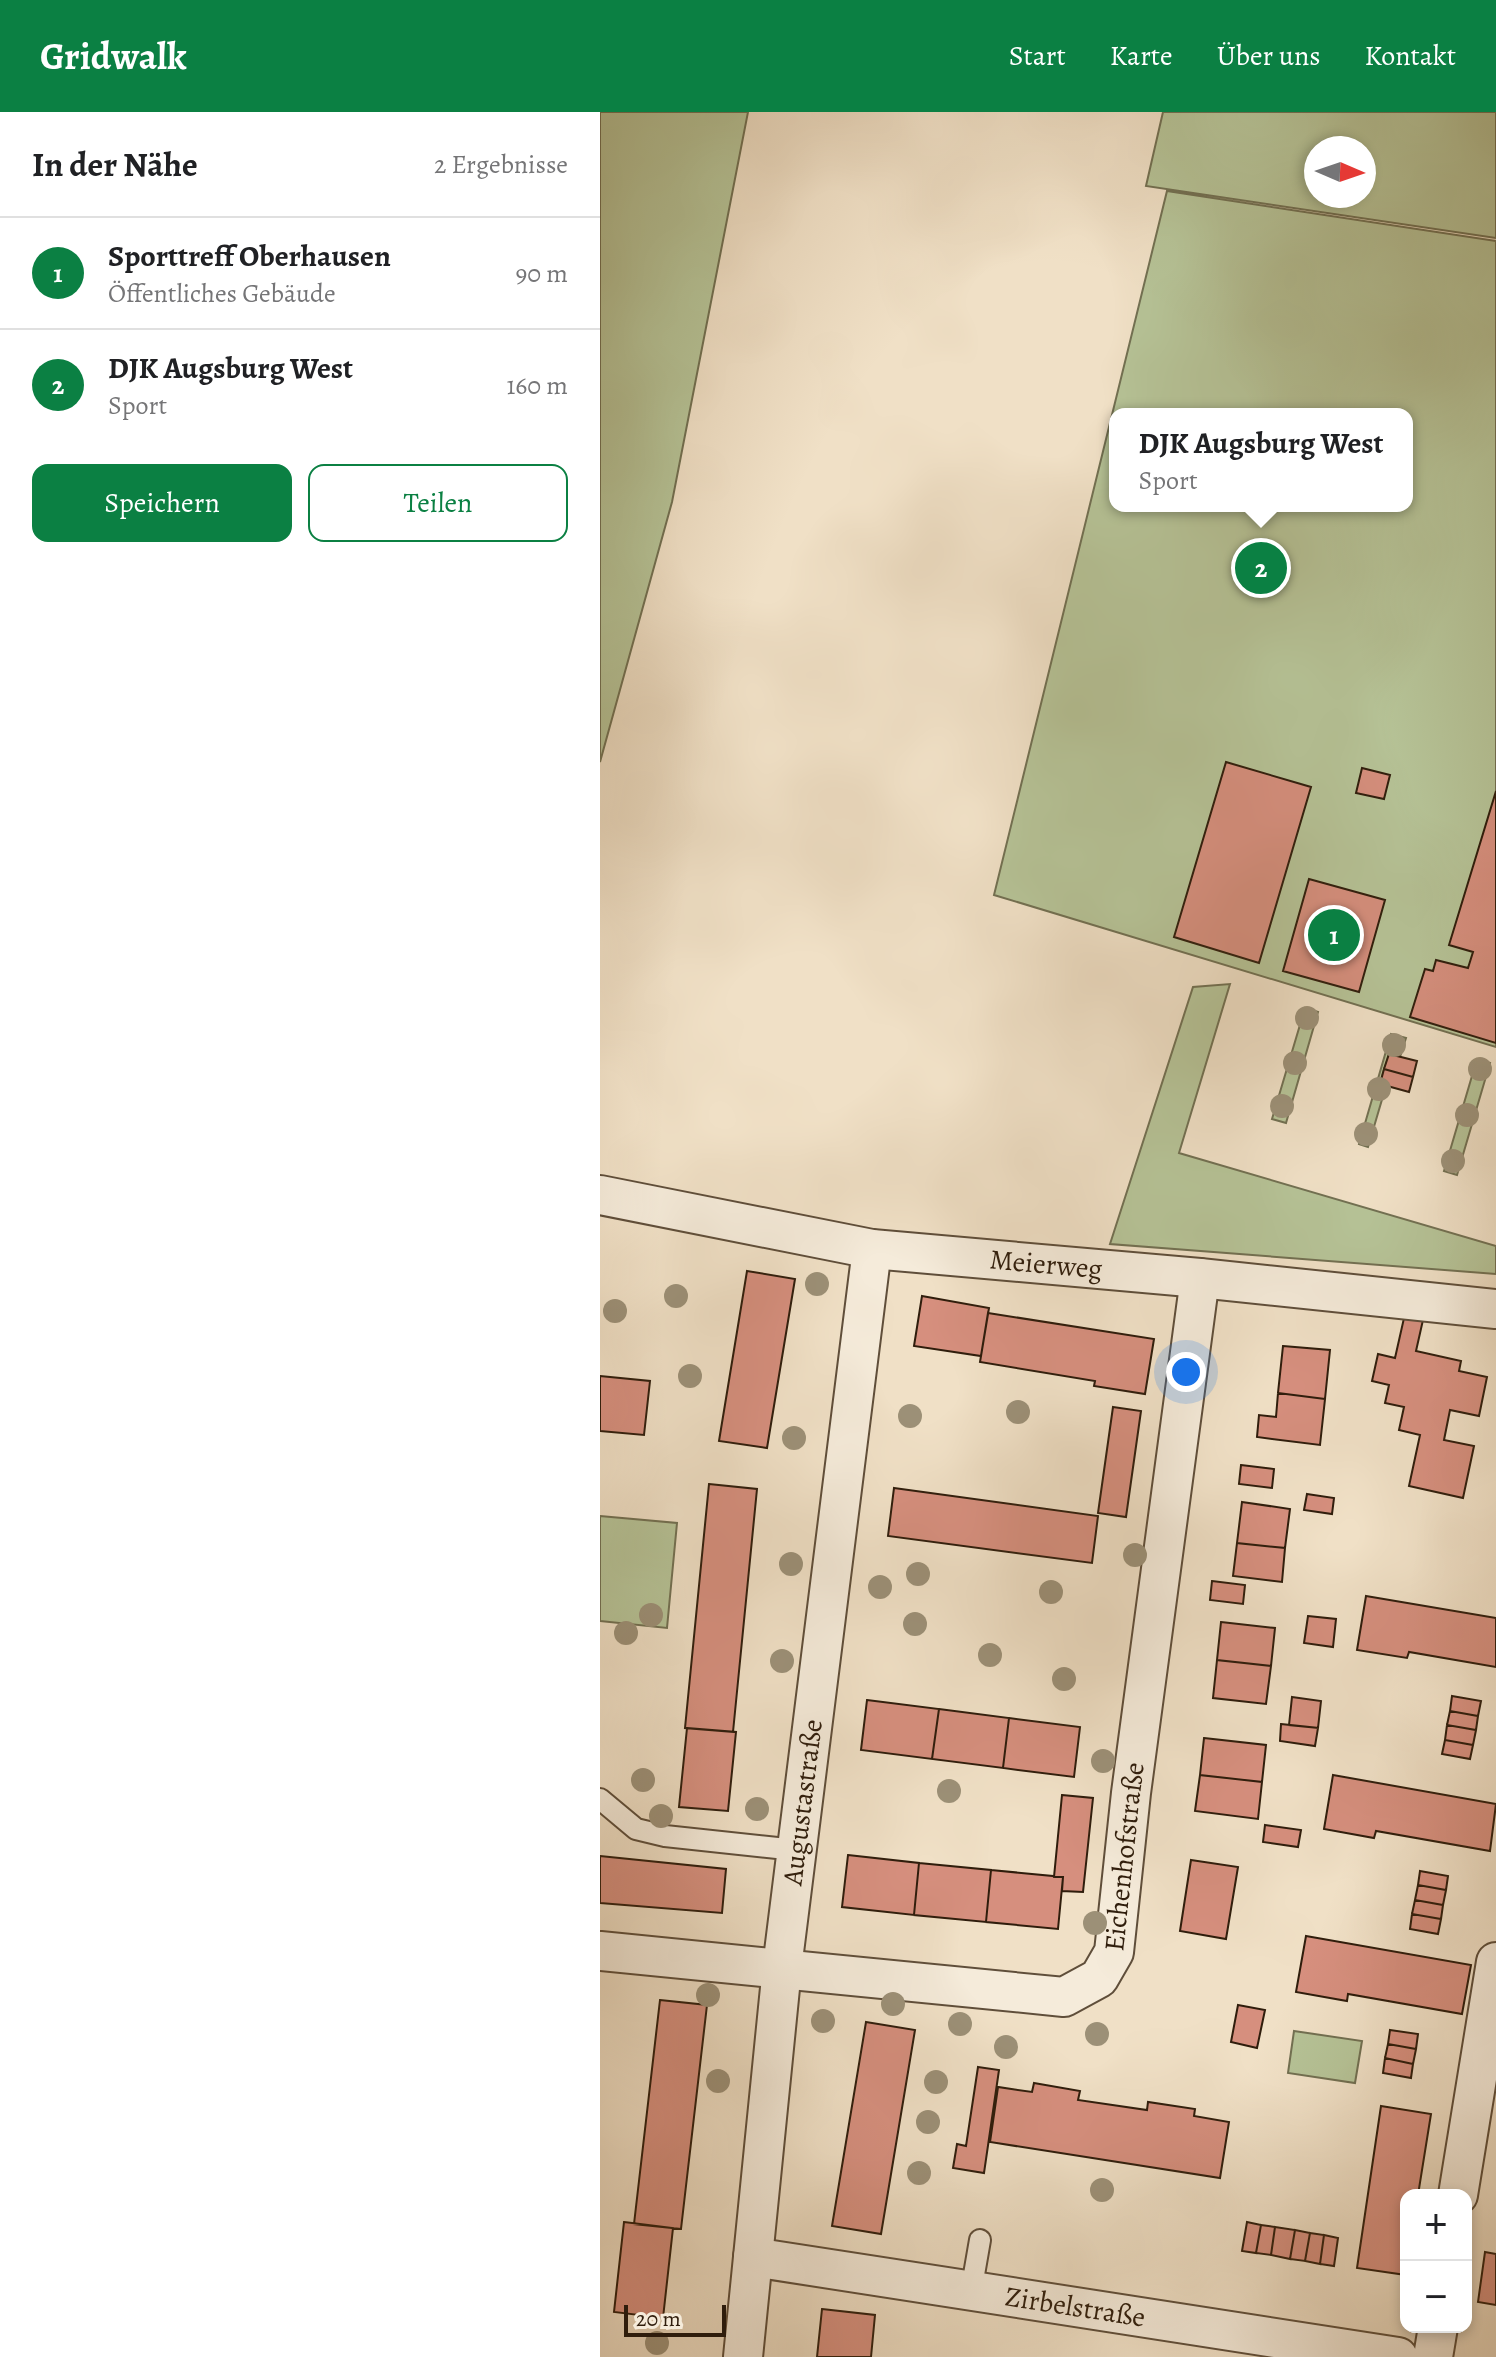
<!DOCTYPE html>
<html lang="de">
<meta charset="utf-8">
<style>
:root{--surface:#fff;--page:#f2f2f2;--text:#202124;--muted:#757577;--line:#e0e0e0;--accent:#0b8043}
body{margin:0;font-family:Alegreya,serif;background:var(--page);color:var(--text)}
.controls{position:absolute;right:24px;bottom:24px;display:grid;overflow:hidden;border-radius:16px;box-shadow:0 4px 12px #0003}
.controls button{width:72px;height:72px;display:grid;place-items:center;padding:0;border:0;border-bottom:2px solid var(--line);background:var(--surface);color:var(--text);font:40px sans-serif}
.compass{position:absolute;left:704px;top:24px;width:72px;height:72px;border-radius:50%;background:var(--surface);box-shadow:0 4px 12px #0003;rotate:92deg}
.scale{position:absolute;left:24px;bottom:20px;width:102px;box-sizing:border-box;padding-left:8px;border:4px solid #2f1d0c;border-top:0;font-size:22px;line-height:28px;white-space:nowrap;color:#2f1d0c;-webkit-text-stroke:6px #f5ebda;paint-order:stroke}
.you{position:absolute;left:586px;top:1260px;width:28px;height:28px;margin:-20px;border:6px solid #fff;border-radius:50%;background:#1a73e8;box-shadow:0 0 0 12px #1a73e833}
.badge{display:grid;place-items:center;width:52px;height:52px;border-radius:50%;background:var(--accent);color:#fff;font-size:26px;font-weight:700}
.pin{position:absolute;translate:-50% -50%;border:4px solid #fff;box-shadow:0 2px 8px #0006}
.popup{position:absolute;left:509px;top:296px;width:304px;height:104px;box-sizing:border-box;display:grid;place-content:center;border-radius:16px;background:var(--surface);filter:drop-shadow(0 2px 6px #0005);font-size:26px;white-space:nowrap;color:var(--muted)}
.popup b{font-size:30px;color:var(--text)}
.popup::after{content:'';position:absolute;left:50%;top:100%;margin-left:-16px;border:16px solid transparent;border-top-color:var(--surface)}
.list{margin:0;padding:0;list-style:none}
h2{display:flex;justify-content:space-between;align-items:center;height:104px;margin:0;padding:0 32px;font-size:34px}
h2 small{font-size:26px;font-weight:400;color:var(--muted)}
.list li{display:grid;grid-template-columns:52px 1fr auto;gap:24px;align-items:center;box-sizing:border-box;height:112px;padding:0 32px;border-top:2px solid var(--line)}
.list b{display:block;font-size:30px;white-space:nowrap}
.list p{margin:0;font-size:26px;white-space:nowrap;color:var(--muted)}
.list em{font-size:26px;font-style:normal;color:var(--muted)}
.actions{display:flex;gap:16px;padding:24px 32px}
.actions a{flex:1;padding:18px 0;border:2px solid var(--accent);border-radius:16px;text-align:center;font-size:28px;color:var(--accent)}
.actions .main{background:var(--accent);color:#fff}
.map{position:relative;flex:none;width:896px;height:2245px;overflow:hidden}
header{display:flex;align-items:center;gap:48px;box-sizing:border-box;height:112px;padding:0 40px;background:var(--accent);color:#fff}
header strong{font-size:38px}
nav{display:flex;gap:44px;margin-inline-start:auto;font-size:28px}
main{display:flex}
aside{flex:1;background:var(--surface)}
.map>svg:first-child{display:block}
.green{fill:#b6c397;stroke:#727052;stroke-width:2;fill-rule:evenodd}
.building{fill:#d68f7e;stroke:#2f1d0c;stroke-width:2}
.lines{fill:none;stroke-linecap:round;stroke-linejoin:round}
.service-casing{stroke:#5f4e3a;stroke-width:24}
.minor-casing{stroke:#5f4e3a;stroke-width:42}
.service{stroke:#f5ebda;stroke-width:20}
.minor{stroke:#f5ebda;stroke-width:38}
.tree{fill:#9c9077}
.labels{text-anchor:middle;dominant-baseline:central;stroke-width:6;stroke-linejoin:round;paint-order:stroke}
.street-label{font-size:28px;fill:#2f1d0c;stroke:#f5ebda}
</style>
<header>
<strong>Gridwalk</strong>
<nav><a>Start</a><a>Karte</a><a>Über uns</a><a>Kontakt</a></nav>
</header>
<main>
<aside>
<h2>In der Nähe<small>2 Ergebnisse</small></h2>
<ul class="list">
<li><span class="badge">1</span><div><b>Sporttreff Oberhausen</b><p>Öffentliches Gebäude</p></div><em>90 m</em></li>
<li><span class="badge">2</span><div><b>DJK Augsburg West</b><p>Sport</p></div><em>160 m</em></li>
</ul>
<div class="actions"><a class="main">Speichern</a><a>Teilen</a></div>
</aside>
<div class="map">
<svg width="896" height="2245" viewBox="0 0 896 2245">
<rect width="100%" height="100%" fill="#f0e0c6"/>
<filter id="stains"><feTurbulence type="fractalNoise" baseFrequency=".0025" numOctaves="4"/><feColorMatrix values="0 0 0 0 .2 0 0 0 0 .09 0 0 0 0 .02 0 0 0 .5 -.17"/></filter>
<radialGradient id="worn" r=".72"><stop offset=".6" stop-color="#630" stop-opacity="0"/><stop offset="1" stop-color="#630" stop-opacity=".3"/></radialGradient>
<path class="green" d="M 0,0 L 148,0 L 72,390 L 0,650 Z
M 563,0 L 896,0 L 896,126 L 546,74 ZM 716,36 L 764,36 L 764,84 L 716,84 Z
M 567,79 L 896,129 L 896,935 L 394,783 ZM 515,302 L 807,302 L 807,394 L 515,394 Z
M 630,872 L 579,1041 L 896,1134 L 896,1162 L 510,1132 L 593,875 Z
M 705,896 L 718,900 L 686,1011 L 672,1007 Z
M 791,922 L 806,926 L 800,945 L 789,942 L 780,971 L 786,974 L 768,1035 L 759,1032 Z
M 877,947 L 890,951 L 857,1063 L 844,1059 Z
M 0,1404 L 77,1411 L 67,1516 L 0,1509 Z
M 694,1919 L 762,1929 L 755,1971 L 688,1961 Z"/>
<path class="building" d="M 626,650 L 711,675 L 659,851 L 574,825 Z
M 762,656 L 790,663 L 784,687 L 756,681 Z
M 896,679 L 896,931 L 810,905 L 825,857 L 833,859 L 836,848 L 868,856 L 873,840 L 849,833 Z
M 709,767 L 785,788 L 759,880 L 683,859 Z
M 789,942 L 817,949 L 813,965 L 784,957 Z
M 784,957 L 813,965 L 809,980 L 780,972 Z
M 147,1159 L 195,1167 L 167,1336 L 119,1329 Z
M 322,1184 L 389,1196 L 381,1244 L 314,1234 Z
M 388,1201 L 554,1227 L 545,1282 L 494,1274 L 495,1269 L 380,1250 Z
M 804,1206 L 823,1208 L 816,1239 L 861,1249 L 859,1259 L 887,1265 L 879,1304 L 850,1298 L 844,1328 L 874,1334 L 863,1386 L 809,1374 L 820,1323 L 799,1318 L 804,1295 L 785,1291 L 789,1273 L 772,1269 L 778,1242 L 795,1246 Z
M 683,1234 L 730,1238 L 725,1287 L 678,1281 Z
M 0,1264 L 50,1269 L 44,1323 L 0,1319 Z
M 678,1281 L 725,1287 L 720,1333 L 657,1325 L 659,1303 L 676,1305 Z
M 513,1295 L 541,1299 L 526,1405 L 498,1401 Z
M 641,1353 L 674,1357 L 672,1376 L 639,1372 Z
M 109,1372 L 157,1377 L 133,1620 L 85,1616 Z
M 294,1376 L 498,1404 L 492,1451 L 288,1424 Z
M 707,1382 L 734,1386 L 732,1402 L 704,1398 Z
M 642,1390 L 690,1397 L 685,1436 L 637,1431 Z
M 637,1431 L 685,1436 L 682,1470 L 633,1464 Z
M 612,1469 L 645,1473 L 643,1492 L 610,1488 Z
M 766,1484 L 896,1506 L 896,1555 L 809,1540 L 807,1546 L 757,1538 Z
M 708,1504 L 736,1507 L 733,1535 L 704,1531 Z
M 621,1510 L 675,1516 L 671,1554 L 617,1548 Z
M 617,1548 L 671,1554 L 666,1592 L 613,1586 Z
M 852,1584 L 881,1589 L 878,1604 L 850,1599 Z
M 692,1585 L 721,1589 L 718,1616 L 689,1613 Z
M 267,1588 L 339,1597 L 332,1647 L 261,1638 Z
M 339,1597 L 409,1606 L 403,1656 L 332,1647 Z
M 850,1599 L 878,1604 L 876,1618 L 847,1613 Z
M 409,1606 L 480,1615 L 474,1665 L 403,1656 Z
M 681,1612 L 718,1616 L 715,1634 L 680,1629 Z
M 847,1613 L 876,1618 L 873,1633 L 845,1628 Z
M 87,1616 L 136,1620 L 128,1699 L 79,1695 Z
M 604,1626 L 666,1633 L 662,1670 L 600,1663 Z
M 845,1628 L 873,1633 L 870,1647 L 842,1642 Z
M 600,1663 L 662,1670 L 658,1707 L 595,1699 Z
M 733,1663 L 896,1692 L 890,1739 L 776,1719 L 774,1726 L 724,1717 Z
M 462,1683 L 493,1686 L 483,1780 L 462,1779 L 463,1765 L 454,1765 Z
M 665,1713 L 701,1718 L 698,1735 L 663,1730 Z
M 248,1743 L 319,1751 L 314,1803 L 242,1795 Z
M 0,1744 L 126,1757 L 122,1801 L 0,1791 Z
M 591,1748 L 638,1755 L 626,1827 L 580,1819 Z
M 319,1751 L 391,1758 L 386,1810 L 314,1803 Z
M 391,1758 L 463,1765 L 458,1817 L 386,1810 Z
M 820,1759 L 848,1764 L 846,1778 L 818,1773 Z
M 818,1773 L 846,1778 L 843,1793 L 815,1788 Z
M 815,1788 L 843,1793 L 841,1807 L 812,1802 Z
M 812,1802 L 841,1807 L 838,1822 L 810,1817 Z
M 706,1824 L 871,1853 L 862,1902 L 748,1882 L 747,1889 L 696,1880 Z
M 60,1888 L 107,1893 L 81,2117 L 34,2112 Z
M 638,1893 L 665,1898 L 657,1936 L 631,1930 Z
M 266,1910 L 315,1918 L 281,2122 L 232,2114 Z
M 790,1918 L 818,1922 L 816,1937 L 788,1932 Z
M 788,1932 L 816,1937 L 813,1952 L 785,1946 Z
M 785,1946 L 813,1952 L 811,1966 L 783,1961 Z
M 378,1955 L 399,1958 L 384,2061 L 353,2056 L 357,2032 L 366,2034 Z
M 434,1971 L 480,1979 L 478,1988 L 547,1998 L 548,1990 L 595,1997 L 594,2004 L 629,2010 L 620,2066 L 390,2030 L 398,1975 L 432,1980 Z
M 781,1994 L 831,2002 L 818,2083 L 806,2083 L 806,2163 L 757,2156 Z
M 24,2110 L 73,2116 L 63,2206 L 14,2200 Z
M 647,2110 L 661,2113 L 656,2141 L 642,2139 Z
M 661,2113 L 675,2115 L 671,2143 L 656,2141 Z
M 675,2115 L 695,2118 L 690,2147 L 671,2143 Z
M 695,2118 L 710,2121 L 705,2149 L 690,2147 Z
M 710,2121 L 724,2123 L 720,2152 L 705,2149 Z
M 724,2123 L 738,2126 L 734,2154 L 720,2152 Z
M 885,2140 L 896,2142 L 896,2193 L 878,2190 Z
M 222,2197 L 275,2203 L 271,2245 L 217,2245 Z"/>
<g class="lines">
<g class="service-casing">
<path id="service" d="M 0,1687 L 36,1717 L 65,1724 L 196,1738
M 371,2180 L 380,2128"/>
</g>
<g class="minor-casing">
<g id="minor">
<path id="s1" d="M 0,1083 L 272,1137 L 600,1166 L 896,1197"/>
<path id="s2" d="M 0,1839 L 464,1885 L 499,1866 L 514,1840 L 531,1681 L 600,1166"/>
<path d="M 858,2083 L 896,1850"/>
<path id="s3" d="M 153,2145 L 798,2245"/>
<path id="s4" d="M 143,2245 L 182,1856 L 272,1137"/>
<path d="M 833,2245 L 838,2215"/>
</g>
</g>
<use href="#service" class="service"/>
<use href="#minor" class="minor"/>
</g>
<g class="tree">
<circle cx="707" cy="906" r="12"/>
<circle cx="794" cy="933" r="12"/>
<circle cx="695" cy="951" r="12"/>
<circle cx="880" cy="957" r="12"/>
<circle cx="779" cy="977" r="12"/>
<circle cx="682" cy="994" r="12"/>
<circle cx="867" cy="1003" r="12"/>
<circle cx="766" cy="1022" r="12"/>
<circle cx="853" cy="1049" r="12"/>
<circle cx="217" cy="1172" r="12"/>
<circle cx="76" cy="1184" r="12"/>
<circle cx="15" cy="1199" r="12"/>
<circle cx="90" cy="1264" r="12"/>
<circle cx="418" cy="1300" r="12"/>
<circle cx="310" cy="1304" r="12"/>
<circle cx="194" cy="1326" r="12"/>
<circle cx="535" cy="1443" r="12"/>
<circle cx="191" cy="1452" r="12"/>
<circle cx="318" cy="1462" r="12"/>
<circle cx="280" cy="1475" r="12"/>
<circle cx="451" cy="1480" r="12"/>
<circle cx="51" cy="1503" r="12"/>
<circle cx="315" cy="1512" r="12"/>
<circle cx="26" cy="1521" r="12"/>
<circle cx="390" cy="1543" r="12"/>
<circle cx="182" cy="1549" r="12"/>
<circle cx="464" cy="1567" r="12"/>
<circle cx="503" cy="1649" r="12"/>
<circle cx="43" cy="1668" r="12"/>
<circle cx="349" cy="1679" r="12"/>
<circle cx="157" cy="1697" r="12"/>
<circle cx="61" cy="1704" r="12"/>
<circle cx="495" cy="1811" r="12"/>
<circle cx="108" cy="1883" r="12"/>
<circle cx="293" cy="1892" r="12"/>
<circle cx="223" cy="1909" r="12"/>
<circle cx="360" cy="1912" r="12"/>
<circle cx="497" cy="1922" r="12"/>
<circle cx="406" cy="1935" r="12"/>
<circle cx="118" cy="1969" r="12"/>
<circle cx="336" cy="1970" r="12"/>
<circle cx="328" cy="2010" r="12"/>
<circle cx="319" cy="2061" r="12"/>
<circle cx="502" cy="2078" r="12"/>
<circle cx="57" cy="2231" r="12"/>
</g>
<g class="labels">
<g class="street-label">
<text stroke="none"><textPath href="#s1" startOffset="452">Meierweg</textPath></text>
<text stroke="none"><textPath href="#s4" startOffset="558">Augustastraße</textPath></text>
<text stroke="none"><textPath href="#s2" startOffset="632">Eichenhofstraße</textPath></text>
<text stroke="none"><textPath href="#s3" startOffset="326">Zirbelstraße</textPath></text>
</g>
</g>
<rect width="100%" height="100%" filter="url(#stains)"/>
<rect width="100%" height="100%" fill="url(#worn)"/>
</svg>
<div class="controls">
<button>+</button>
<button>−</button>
</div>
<svg class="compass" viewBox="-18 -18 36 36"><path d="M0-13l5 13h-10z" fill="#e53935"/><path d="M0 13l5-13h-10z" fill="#757577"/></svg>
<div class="scale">20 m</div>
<div class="you"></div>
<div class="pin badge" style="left:734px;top:823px">1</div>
<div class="pin badge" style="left:661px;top:456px">2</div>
<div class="popup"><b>DJK Augsburg West</b>Sport</div>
</div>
</main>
